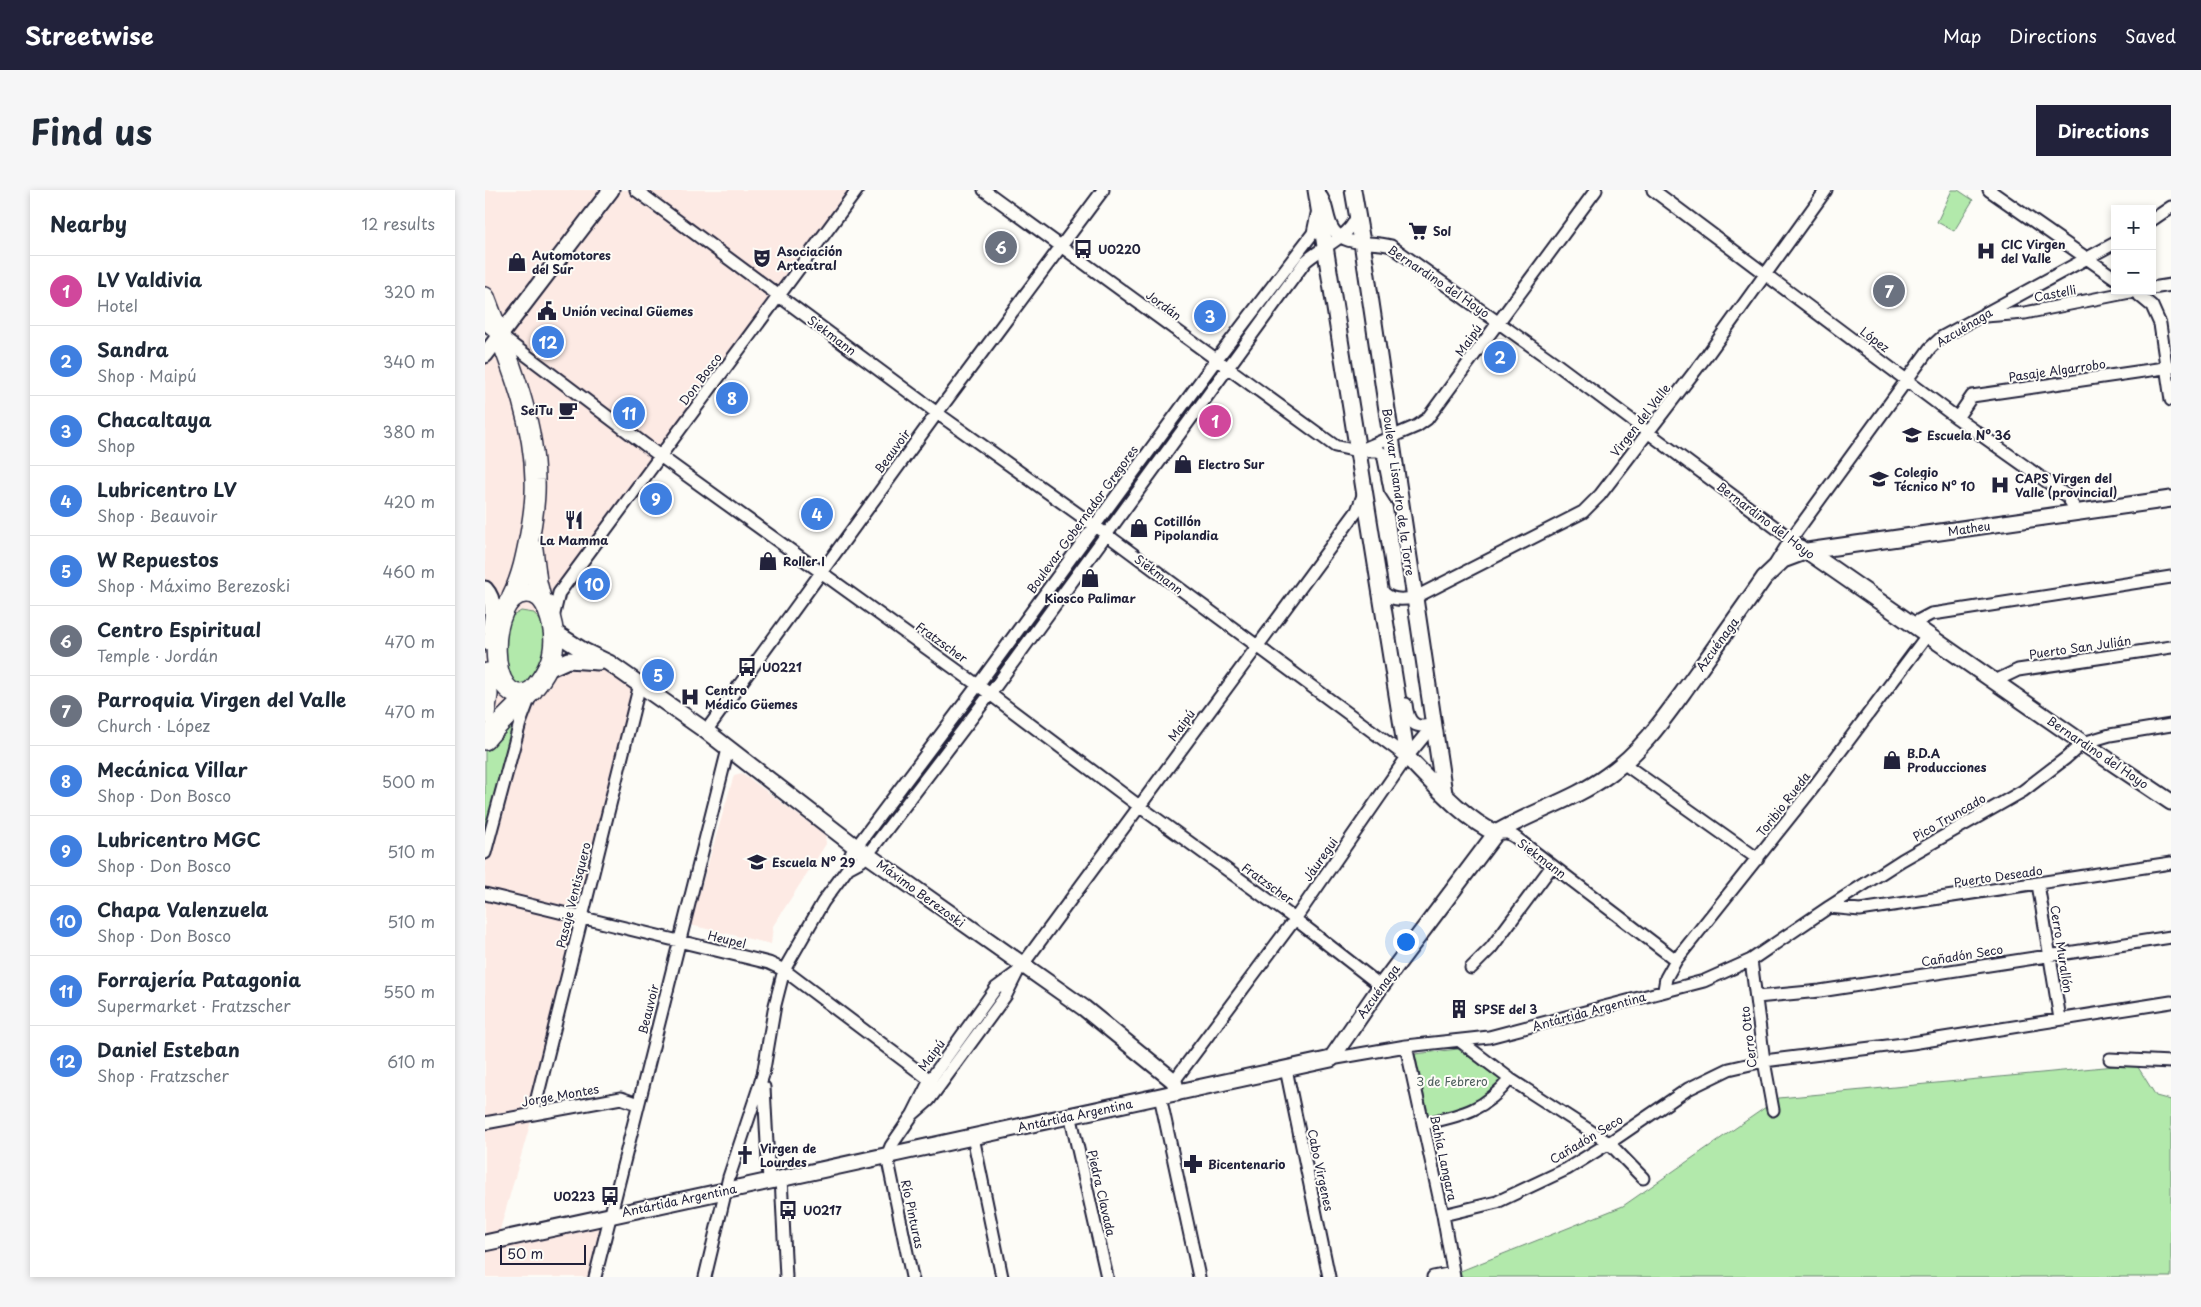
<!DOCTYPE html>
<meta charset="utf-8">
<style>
:root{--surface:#fff;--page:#f6f6f7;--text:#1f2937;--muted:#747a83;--line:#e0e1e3;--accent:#22223b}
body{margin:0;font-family:"Playpen Sans",sans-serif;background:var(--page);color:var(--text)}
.controls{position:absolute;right:15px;top:15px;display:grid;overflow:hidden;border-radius:0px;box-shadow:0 2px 8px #0003}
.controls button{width:45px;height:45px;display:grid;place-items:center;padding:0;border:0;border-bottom:1px solid var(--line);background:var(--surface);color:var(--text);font:25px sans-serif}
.scale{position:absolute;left:15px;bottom:12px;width:86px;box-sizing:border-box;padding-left:5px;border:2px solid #22223b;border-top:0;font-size:14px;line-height:18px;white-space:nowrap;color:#22223b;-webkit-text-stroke:4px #fdfcf7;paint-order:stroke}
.you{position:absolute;left:920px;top:751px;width:18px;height:18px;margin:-12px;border:4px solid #fff;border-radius:50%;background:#1a73e8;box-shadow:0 0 0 8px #1a73e833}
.badge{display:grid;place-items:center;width:32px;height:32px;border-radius:50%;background:var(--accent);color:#fff;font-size:16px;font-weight:700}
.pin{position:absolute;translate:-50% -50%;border:2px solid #fff;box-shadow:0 1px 5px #0006}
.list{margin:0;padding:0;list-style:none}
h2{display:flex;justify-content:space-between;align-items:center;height:65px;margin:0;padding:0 20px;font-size:21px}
h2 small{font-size:16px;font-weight:400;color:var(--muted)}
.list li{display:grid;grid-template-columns:32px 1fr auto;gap:15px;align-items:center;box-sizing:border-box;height:70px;padding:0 20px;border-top:1px solid var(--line)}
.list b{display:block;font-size:19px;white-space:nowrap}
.list p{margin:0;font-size:16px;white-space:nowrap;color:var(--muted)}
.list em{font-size:16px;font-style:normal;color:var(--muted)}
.map{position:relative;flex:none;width:1686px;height:1087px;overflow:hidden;border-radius:0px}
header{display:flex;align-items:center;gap:30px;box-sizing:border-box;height:70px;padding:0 25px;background:var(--accent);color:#fff}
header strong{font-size:24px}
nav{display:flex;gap:28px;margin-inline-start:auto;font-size:18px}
.intro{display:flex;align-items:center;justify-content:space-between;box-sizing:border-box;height:120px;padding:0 30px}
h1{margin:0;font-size:35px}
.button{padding:12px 22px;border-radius:0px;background:var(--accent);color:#fff;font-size:18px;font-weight:700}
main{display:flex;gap:30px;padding:0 30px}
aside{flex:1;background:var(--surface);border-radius:0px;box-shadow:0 2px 8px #0003}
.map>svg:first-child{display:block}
.built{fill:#fdeae4}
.green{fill:#b2e9ab;stroke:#6a8673}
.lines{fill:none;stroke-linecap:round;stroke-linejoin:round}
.minor-casing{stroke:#22223b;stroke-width:15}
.tertiary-casing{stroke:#22223b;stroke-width:19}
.primary-casing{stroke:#22223b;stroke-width:22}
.minor{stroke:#fdfcf7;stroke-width:11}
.tertiary{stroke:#fdfcf7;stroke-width:15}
.primary{stroke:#fdfcf7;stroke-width:19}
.labels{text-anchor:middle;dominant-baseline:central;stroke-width:4;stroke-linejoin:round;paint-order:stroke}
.poi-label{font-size:12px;font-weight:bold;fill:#22223b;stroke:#fdfcf7;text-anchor:start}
.street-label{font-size:12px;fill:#22223b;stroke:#fdfcf7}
.park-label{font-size:12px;fill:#4d5e5d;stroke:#fdfcf7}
</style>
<header>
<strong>Streetwise</strong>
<nav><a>Map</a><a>Directions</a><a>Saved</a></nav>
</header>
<div class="intro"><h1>Find us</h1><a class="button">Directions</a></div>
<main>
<aside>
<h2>Nearby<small>12 results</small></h2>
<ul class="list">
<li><span class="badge" style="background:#d1479c">1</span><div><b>LV Valdivia</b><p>Hotel</p></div><em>320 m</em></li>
<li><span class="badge" style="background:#3f7fe0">2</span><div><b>Sandra</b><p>Shop · Maipú</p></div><em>340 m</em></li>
<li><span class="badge" style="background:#3f7fe0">3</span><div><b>Chacaltaya</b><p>Shop</p></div><em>380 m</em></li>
<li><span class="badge" style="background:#3f7fe0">4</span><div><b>Lubricentro LV</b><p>Shop · Beauvoir</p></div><em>420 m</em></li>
<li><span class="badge" style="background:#3f7fe0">5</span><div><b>W Repuestos</b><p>Shop · Máximo Berezoski</p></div><em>460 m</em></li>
<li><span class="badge" style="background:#6b7280">6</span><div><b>Centro Espiritual</b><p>Temple · Jordán</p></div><em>470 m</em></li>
<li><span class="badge" style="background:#6b7280">7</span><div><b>Parroquia Virgen del Valle</b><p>Church · López</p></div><em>470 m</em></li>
<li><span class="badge" style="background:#3f7fe0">8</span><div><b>Mecánica Villar</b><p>Shop · Don Bosco</p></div><em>500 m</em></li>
<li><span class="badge" style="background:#3f7fe0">9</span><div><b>Lubricentro MGC</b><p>Shop · Don Bosco</p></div><em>510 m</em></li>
<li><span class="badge" style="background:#3f7fe0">10</span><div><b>Chapa Valenzuela</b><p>Shop · Don Bosco</p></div><em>510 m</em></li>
<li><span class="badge" style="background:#3f7fe0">11</span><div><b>Forrajería Patagonia</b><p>Supermarket · Fratzscher</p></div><em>550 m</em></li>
<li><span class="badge" style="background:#3f7fe0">12</span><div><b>Daniel Esteban</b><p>Shop · Fratzscher</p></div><em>610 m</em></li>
</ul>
</aside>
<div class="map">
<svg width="1686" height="1087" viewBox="0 0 1686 1087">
<rect width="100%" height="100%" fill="#fdfcf7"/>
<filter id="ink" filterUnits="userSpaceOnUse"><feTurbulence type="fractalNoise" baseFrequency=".02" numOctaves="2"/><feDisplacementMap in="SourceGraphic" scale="10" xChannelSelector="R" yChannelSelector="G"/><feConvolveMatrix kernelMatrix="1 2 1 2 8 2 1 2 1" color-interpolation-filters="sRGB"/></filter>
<g filter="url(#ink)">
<path class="built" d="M 0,0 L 372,0 L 81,394 L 45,436 L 38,449 L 124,473 L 155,494 L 48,924 L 12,1050 L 126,1024 L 110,1087 L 0,1087 L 0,165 L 14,145 L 0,134 Z
M 257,583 L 340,645 L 341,654 L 288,736 L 286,754 L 205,735 L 249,585 Z"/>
<path class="green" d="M 1467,0 L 1473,0 L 1488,10 L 1469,41 L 1452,32 Z
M 36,421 L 49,423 L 59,435 L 61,469 L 39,497 L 25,494 L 14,439 L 21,430 Z
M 32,527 L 0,647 L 0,559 Z
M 973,859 L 1015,890 C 995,915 974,920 944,927 L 930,864 Z
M 1651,874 L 1671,906 L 1686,910 L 1686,1087 L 974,1087 L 973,1082 L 1138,1016 L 1294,908 Z"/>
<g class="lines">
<g class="minor-casing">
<path id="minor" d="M 151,0 L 452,223 L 621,344 L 922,567
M 499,0 L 850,256 L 872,261 L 894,261 L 898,264 L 905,299 L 914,313
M 831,0 C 848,15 837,39 860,49 C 873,55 890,51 906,56 L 1070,173 L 1322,361
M 1168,0 L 1472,228 L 1582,306 L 1592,322
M 1504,0 L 1630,88
M 1667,30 L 1686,17
M 1667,98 L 1686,95
M 1649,101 L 1667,116 L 1675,134 L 1686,210
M 1500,126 L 1540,123 L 1650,101
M 0,134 L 175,266 L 505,504 L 654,616 L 810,729 L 896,796
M 1472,228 L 1487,206 L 1686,177
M 878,259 L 932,236 L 942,229 L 1111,0
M 1291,373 L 1306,349 L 1445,158 L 1457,147 L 1630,53
M 895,399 C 905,411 916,410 929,408 L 1098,322 L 1115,305 L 1223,164 L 1341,0
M 68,428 L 74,403 L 372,0
M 1427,434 L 1446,424 L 1454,423 L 1686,387
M 0,454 L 2,449
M 1510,491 L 1533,480 L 1686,457
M 921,514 C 923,533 930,540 949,534
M 221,541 L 452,223 L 618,0
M 1138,573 L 1273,669
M 1011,643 L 1023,643 L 1030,647 L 1191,770
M 0,663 L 35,533 L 44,509
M 363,678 L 376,671 L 383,664 L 505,504 L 820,72 C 832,59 874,43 871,22
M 1553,694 L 1575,829
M 0,704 L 284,773 L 299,780 L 445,890
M 1344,717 L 1375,720 L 1686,673
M 1266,770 L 1279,871 L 1288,920
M 986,778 L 1006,758 L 1067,676
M 1179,800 L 1181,788 L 1191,770 L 1328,598 L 1443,444
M 1272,807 L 1335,801 L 1686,747
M 975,851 L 1025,889 L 1124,953 L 1158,988
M 921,856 L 958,1025 L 969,1087
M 846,869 L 921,856 L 1004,847 L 1219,791 L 1266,770 L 1344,717 L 1417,670 L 1538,601 L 1581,568 L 1598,553 L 1625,545 L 1686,535
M 1625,869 L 1686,872
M 801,879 L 844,1087
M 689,891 L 810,729 L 922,567 L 949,534
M 279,897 L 284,991
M 675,906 L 714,1087
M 48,924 L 155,494
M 428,924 L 444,910 L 521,805 L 533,781 L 872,321 L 879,303
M 585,924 L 622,1087
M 0,933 L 136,908 L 153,914
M 938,934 C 977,925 999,921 1025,889
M 488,947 L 517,1087
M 296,988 L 301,1087
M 958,1025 L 1012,1012 L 1082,979 L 1124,953 L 1203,899 L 1244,879 L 1279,871 L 1427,853 L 1686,812
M 110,1087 L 243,559
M 220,1087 L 244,987 L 278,885 L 290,815 L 299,780 L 338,712 L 363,678 L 366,664 L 493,495 L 731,170 L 828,43 L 832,24
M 427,1087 L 402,966 L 406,956 L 428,924 L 445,890 L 511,798 L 530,784
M 948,1087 L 968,1083"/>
</g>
<g class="tertiary-casing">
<path id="tertiary" d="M 831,0 L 922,567 C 946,591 980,630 1011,643
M 868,0 L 877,52 L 959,603
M 0,165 L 126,0
M 1322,361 L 1598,553 L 1686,612
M 0,399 C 10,410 8,425 5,439
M 69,442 L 99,461 L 124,473 L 221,541 L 371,657 L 599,818 L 689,891 L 692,903
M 63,479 L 83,470 L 113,472
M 0,1053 L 846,869 L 896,796 L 1011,643 C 1048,621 1089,610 1123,585 C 1157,561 1180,527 1204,494 C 1229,459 1254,424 1279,388 L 1298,370 L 1322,361 L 1686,309"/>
</g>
<g class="primary-casing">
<path id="primary" d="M 0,107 C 22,166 49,226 50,290 C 51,308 48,327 45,344 C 41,365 37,386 27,406
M 48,359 L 52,392 L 56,408
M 0,524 L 3,505 L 2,483
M 0,550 C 33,508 87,484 63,421 C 59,410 53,403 42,403 C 0,401 0,528 48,500"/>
</g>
<use href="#minor" class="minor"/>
<use href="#tertiary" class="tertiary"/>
<use href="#primary" class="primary"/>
</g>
</g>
<defs>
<g id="supermarket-bare" transform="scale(1.5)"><path d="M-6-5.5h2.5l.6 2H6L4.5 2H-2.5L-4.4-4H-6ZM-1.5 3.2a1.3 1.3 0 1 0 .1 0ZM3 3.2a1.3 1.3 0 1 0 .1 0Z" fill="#22223b" stroke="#fdfcf7" stroke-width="2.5" paint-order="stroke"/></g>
<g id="bus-bare" transform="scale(1.5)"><path d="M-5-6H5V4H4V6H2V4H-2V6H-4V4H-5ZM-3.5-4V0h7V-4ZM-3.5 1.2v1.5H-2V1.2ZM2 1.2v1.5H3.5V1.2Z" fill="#22223b" stroke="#fdfcf7" stroke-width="2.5" paint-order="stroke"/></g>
<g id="hospital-bare" transform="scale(1.5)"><path d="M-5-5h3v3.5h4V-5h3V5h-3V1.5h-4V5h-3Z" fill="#22223b" stroke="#fdfcf7" stroke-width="2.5" paint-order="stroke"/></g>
<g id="theatre-bare" transform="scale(1.5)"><path d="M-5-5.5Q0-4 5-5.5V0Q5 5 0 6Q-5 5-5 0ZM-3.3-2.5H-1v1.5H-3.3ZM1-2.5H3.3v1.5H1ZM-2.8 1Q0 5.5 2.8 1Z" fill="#22223b" stroke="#fdfcf7" stroke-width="2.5" paint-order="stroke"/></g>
<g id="shop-bare" transform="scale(1.5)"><path d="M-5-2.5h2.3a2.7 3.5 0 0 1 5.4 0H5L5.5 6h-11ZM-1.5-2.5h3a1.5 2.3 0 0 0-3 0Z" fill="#22223b" stroke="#fdfcf7" stroke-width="2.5" paint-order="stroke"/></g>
<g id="civic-bare" transform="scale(1.5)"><path d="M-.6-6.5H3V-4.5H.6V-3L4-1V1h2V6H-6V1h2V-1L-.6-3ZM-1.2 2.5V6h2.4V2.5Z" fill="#22223b" stroke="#fdfcf7" stroke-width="2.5" paint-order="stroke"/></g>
<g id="cafe-bare" transform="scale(1.5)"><path d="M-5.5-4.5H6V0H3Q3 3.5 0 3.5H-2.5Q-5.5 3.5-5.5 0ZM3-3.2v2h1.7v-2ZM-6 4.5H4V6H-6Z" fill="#22223b" stroke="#fdfcf7" stroke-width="2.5" paint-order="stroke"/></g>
<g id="school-bare" transform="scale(1.5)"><path d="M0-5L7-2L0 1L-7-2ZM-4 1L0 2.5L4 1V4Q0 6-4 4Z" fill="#22223b" stroke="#fdfcf7" stroke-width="2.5" paint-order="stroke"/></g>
<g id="restaurant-bare" transform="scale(1.5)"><path d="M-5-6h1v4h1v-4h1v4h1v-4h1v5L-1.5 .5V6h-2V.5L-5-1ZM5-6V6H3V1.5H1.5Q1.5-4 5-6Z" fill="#22223b" stroke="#fdfcf7" stroke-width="2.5" paint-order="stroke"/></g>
<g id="building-bare" transform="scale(1.5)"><path d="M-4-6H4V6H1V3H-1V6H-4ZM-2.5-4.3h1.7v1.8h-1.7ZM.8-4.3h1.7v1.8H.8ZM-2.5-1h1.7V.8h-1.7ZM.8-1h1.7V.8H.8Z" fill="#22223b" stroke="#fdfcf7" stroke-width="2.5" paint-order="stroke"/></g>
<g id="church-bare" transform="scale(1.5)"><path d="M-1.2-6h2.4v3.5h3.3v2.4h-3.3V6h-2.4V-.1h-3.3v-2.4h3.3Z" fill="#22223b" stroke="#fdfcf7" stroke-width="2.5" paint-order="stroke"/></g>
<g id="pharmacy-bare" transform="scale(1.5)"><path d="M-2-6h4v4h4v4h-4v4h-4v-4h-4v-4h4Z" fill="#22223b" stroke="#fdfcf7" stroke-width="2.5" paint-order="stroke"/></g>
</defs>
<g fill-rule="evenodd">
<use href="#supermarket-bare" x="933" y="41"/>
<use href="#bus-bare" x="598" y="59"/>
<use href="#hospital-bare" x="1501" y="61"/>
<use href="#theatre-bare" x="277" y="68"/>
<use href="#shop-bare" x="32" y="72"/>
<use href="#civic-bare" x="62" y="121"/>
<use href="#cafe-bare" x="83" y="220"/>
<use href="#school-bare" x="1427" y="245"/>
<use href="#shop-bare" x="698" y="274"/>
<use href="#school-bare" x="1394" y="289"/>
<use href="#hospital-bare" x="1515" y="295"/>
<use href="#restaurant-bare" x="89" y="330"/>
<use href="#shop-bare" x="654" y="338"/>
<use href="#shop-bare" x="283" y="371"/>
<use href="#shop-bare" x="605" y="388"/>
<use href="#bus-bare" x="262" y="477"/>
<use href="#hospital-bare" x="205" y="507"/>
<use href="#shop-bare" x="1407" y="570"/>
<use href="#school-bare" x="272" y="672"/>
<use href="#building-bare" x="974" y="819"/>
<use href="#church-bare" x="260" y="965"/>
<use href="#pharmacy-bare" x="708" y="974"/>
<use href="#bus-bare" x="125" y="1006"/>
<use href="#bus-bare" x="303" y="1020"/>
</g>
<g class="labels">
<g class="poi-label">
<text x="948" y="41">Sol</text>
<text x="1516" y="54">CIC Virgen<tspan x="1516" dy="14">del Valle</tspan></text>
<text x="613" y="59">U0220</text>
<text x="292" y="61">Asociación<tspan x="292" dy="14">Arteatral</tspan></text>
<text x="47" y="65">Automotores<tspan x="47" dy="14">del Sur</tspan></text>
<text x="77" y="121">Unión vecinal Güemes</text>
<text x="68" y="220" text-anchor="end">SeiTu</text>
<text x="1442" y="245">Escuela Nº 36</text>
<text x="713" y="274">Electro Sur</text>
<text x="1409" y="282">Colegio<tspan x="1409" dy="14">Técnico Nº 10</tspan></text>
<text x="1530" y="288">CAPS Virgen del<tspan x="1530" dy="14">Valle (provincial)</tspan></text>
<text x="669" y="331">Cotillón<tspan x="669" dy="14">Pipolandia</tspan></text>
<text x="89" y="350" text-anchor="middle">La Mamma</text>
<text x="298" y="371">Roller I</text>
<text x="605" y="408" text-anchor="middle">Kiosco Palimar</text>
<text x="277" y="477">U0221</text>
<text x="220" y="500">Centro<tspan x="220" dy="14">Médico Güemes</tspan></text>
<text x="1422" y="563">B.D.A<tspan x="1422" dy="14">Producciones</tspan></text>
<text x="287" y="672">Escuela Nº 29</text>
<text x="989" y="819">SPSE del 3</text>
<text x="275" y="958">Virgen de<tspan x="275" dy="14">Lourdes</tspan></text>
<text x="723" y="974">Bicentenario</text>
<text x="110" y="1006" text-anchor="end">U0223</text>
<text x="318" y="1020">U0217</text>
</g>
<g class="street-label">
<text transform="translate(954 91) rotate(34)">Bernardino del Hoyo</text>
<text transform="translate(1570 103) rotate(-11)">Castelli</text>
<text transform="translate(679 115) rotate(37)">Jordán</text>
<text transform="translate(1479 137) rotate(-31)">Azcuénaga</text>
<text transform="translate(347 145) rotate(37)">Siekmann</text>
<text transform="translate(1390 149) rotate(37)">López</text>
<text transform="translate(983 150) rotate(-55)">Maipú</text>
<text transform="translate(1572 180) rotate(-8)">Pasaje Algarrobo</text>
<text transform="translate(215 189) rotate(-53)">Don Bosco</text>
<text transform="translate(1155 230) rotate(-52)">Virgen del Valle</text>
<text transform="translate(407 261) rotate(-54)">Beauvoir</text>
<text transform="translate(914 302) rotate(82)">Boulevar Lisandro de la Torre</text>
<text transform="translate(597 329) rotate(-54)">Boulevar Gobernador Gregores</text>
<text transform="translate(1281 330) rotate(37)">Bernardino del Hoyo</text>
<text transform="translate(1484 338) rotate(-8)">Matheu</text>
<text transform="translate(674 384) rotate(37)">Siekmann</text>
<text transform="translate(457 452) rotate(36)">Fratzscher</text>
<text transform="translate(1232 454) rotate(-54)">Azcuénaga</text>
<text transform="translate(1595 457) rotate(-8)">Puerto San Julián</text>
<text transform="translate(696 535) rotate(-54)">Maipú</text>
<text transform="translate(1613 562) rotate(34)">Bernardino del Hoyo</text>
<text transform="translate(1298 614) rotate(-52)">Toribio Rueda</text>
<text transform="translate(1464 627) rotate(-30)">Pico Truncado</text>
<text transform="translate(1057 668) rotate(37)">Siekmann</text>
<text transform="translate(835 669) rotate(-55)">Jáuregui</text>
<text transform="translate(1513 686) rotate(-8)">Puerto Deseado</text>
<text transform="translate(783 693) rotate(36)">Fratzscher</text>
<text transform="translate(436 703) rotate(36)">Máximo Berezoski</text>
<text transform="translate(88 705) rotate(-76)">Pasaje Ventisquero</text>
<text transform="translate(242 749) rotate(14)">Heupel</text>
<text transform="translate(1577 759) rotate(81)">Cerro Murallón</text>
<text transform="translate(1477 765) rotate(-9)">Cañadón Seco</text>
<text transform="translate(893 801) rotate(-54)">Azcuénaga</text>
<text transform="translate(163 819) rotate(-76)">Beauvoir</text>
<text transform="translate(1104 821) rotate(-15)">Antártida Argentina</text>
<text transform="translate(1263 847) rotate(-97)">Cerro Otto</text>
<text transform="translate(446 865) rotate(-54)">Maipú</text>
<text transform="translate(75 905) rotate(-10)">Jorge Montes</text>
<text transform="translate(590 925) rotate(-12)">Antártida Argentina</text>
<text transform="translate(1101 949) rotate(-31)">Cañadón Seco</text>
<text transform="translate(959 968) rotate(78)">Bahía Langara</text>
<text transform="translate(836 980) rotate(78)">Cabo Virgenes</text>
<text transform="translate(617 1003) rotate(77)">Piedra Clavada</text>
<text transform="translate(194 1010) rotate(-12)">Antártida Argentina</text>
<text transform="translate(428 1024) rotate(78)">Río Pinturas</text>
</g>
<g class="park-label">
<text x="967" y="891">3 de Febrero</text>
</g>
</g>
</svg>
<div class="controls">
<button>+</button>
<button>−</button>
</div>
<div class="scale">50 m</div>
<div class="you"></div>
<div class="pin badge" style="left:730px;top:231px;background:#d1479c">1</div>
<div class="pin badge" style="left:1015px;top:167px;background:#3f7fe0">2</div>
<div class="pin badge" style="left:725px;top:126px;background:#3f7fe0">3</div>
<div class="pin badge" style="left:332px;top:324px;background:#3f7fe0">4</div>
<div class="pin badge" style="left:173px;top:485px;background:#3f7fe0">5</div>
<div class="pin badge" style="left:516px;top:57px;background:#6b7280">6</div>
<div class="pin badge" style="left:1404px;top:101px;background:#6b7280">7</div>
<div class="pin badge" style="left:247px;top:208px;background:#3f7fe0">8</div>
<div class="pin badge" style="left:171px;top:309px;background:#3f7fe0">9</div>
<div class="pin badge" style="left:109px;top:394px;background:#3f7fe0">10</div>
<div class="pin badge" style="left:144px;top:223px;background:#3f7fe0">11</div>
<div class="pin badge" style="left:63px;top:152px;background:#3f7fe0">12</div>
</div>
</main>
